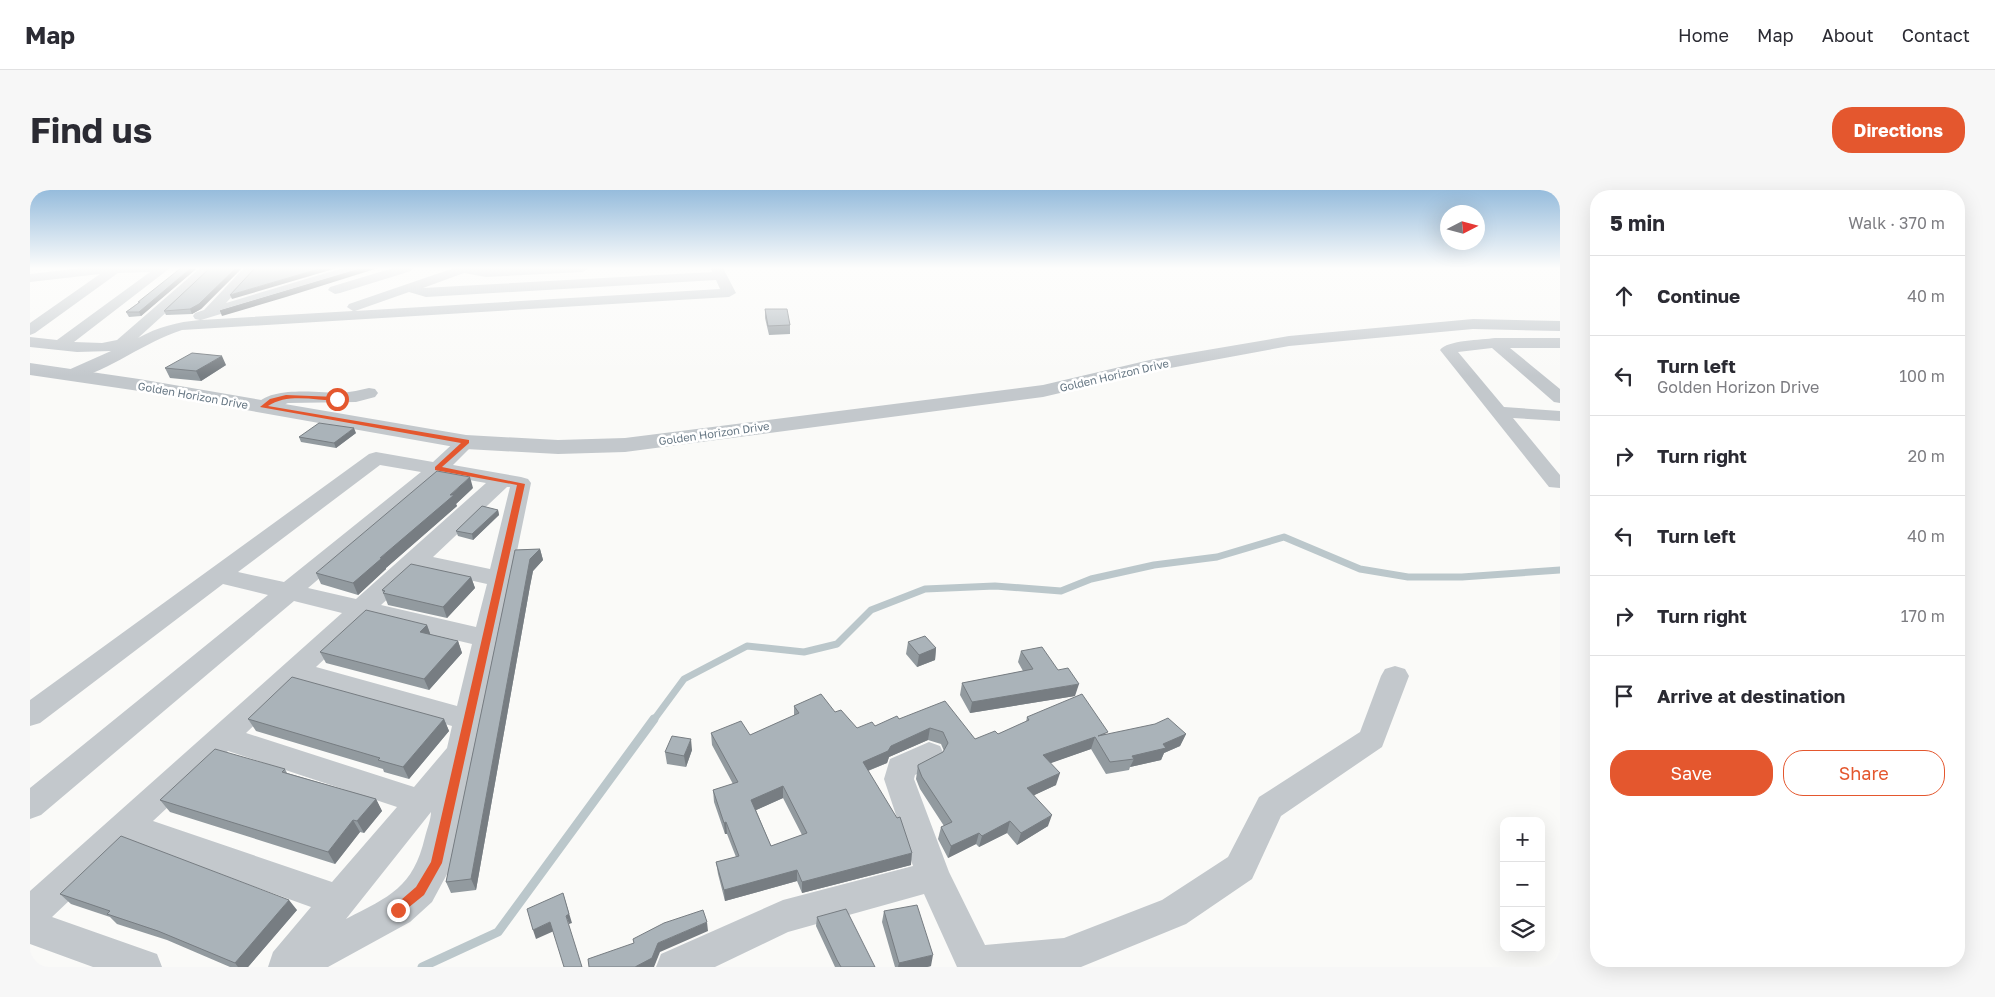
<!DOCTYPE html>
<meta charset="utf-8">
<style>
:root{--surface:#fff;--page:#f7f7f7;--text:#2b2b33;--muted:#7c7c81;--line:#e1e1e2;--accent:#e4572e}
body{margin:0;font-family:"Golos Text",sans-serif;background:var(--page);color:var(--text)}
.controls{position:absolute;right:15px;bottom:15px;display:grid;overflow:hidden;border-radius:10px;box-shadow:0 5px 20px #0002}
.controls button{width:45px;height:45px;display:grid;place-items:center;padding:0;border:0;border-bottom:1px solid var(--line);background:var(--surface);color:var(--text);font:25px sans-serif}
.compass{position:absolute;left:1410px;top:15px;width:45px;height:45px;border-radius:50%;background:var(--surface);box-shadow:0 5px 20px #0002;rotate:84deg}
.stop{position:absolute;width:15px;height:15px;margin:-11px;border:4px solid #e4572e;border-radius:50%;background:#fff}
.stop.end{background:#e4572e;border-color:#fff;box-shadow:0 1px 5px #0008}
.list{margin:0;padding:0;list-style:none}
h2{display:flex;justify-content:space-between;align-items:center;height:65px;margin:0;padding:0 20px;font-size:21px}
h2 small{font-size:16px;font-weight:400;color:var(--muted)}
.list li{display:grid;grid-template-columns:32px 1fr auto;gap:15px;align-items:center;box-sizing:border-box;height:80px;padding:0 20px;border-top:1px solid var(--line)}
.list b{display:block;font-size:19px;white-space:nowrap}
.list p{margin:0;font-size:16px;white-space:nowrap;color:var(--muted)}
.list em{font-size:16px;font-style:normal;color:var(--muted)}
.actions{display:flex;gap:10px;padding:15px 20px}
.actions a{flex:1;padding:11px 0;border:1px solid var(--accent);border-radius:20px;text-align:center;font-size:18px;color:var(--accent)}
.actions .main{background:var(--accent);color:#fff}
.icon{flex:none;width:28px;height:28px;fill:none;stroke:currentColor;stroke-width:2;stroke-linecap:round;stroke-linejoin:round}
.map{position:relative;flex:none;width:1530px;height:777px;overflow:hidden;border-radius:20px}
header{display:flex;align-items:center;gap:30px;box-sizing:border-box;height:70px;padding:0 25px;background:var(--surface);border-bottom:1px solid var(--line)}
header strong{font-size:24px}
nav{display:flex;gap:28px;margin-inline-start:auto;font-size:18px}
.intro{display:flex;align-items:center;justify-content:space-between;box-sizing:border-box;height:120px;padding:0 30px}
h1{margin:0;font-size:35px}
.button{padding:12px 22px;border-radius:20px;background:var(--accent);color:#fff;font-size:18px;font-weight:700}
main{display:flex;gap:30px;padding:0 30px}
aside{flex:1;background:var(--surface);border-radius:20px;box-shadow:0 5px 20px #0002}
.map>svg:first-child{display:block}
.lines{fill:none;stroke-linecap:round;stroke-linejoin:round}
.stream-far1{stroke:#bbc7cb;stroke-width:7}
.stream{stroke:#bbc7cb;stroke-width:9}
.minor{fill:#c3c8cc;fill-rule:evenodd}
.tertiary{fill:#c3c8cc;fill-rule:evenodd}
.wall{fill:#929a9f;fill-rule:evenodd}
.shaded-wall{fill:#777d82}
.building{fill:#aab3b9;stroke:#777d82;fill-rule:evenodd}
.route{fill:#e4572e}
.labels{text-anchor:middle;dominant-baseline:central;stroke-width:5;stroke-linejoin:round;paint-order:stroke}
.far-street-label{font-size:11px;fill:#657683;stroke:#fff}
</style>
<header>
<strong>Map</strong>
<nav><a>Home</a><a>Map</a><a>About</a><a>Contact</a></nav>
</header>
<div class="intro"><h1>Find us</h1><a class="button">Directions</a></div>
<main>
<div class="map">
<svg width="1530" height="777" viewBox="0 0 1530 777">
<rect width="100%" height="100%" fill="#fafaf8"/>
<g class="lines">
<path class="stream-far1" d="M 623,531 L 654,489 L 717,456 L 774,462 L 807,454 L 841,420 L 895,399 L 965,396 L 1031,401 L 1061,389 L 1124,375 L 1187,367 L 1254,347 L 1330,379 L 1378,387 L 1432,387 L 1530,380"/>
<path class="stream" d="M 392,777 L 468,742 L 624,529"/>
<path class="minor" d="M 50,78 L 140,78 L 44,152 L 72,153 L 87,150 L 170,78 L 185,78 L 108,148 C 128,137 147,132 170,130 L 165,129 L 163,126 L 165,123 L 174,120 L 214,78 L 228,78 L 196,113 L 313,78 L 333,78 L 331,81 L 171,130 L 323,121 L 317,117 L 319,114 L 424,78 L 560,78 L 553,82 L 456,87 L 434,83 L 393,98 L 682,82 L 681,78 L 693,78 L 706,103 L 699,107 L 152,140 C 114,152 81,180 42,190 L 36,189 L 34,185 L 36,181 L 81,161 L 47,162 L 0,157 L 0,147 L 27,150 L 120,82 L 88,83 L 5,143 L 0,145 L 0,133 L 70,84 L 0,92 L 0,84 ZM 686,90 L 690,99 L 325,121 L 379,102 L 396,107 Z
M 363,78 L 383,78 L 381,81 L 310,103 L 305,104 L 298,100 L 300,97 Z
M 1465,148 L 1530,148 L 1530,158 L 1480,158 L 1530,199 L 1530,213 L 1524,212 L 1462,158 L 1428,162 L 1474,217 L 1530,221 L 1530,231 L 1483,228 L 1530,285 L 1530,298 L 1519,297 L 1410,160 C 1417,150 1452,150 1465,148 Z
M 339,198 L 345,199 L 348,203 L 345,207 L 326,212 L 258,213 L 239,221 L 233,222 L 227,221 L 224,217 C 239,195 288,203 312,203 C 321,202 330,200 339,198 Z
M 436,246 L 443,248 L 446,252 L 423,275 L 491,287 L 498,289 L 501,293 L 423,673 L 402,712 L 380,732 L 298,777 L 238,777 L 243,762 L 281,717 L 101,652 L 22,727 L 127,764 L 132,777 L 63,777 L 0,754 L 0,701 L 312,423 L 264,411 L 11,625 L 0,629 L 0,598 L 238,405 L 193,394 L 10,533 L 0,536 L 0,510 L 339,264 L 346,262 L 403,272 L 429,248 ZM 350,275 L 391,282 L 254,392 L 208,382 ZM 411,285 L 456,293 L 326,409 L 278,398 ZM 477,297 L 480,297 L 460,379 L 403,367 ZM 390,379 L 457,394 L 446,437 L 351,415 ZM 337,429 L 442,454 L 427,516 L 286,477 ZM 270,492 L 422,536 L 417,558 L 384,597 L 216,543 ZM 198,561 L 367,617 L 302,692 L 123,631 ZM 401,622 C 401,629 397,639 395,647 C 383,698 360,706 316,729 Z
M 1365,476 L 1375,479 L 1379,486 L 1352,557 L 1251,626 L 1222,689 L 1156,734 L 1051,777 L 927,777 L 894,704 L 758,742 L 685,777 L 626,777 L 631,764 L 753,710 L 883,676 L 854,589 L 860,569 L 899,552 L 910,556 L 914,564 L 910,572 L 885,585 L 884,589 L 919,682 L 955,755 L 1034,748 L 1132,710 L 1198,667 L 1229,607 L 1330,542 L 1351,486 L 1355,479 Z"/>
<path class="tertiary" d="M 1443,129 L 1530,131 L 1530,141 L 1443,139 L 1259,156 L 1124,181 L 1013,207 L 595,262 L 528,264 L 436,259 L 109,201 L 0,185 L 0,173 L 109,189 L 436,245 L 528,250 L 595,248 L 1013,195 L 1124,169 L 1259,146 Z"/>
</g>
<path class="wall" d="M 180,78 L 212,78 L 171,119 L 162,124 L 136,125 L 134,121 Z
M 166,79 L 111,126 L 99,127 L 96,122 L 108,113 L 108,112 Z
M 735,119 L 760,135 L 760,144 L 739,145 L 735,128 Z
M 196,175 L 171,191 L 140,188 L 135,178 Z
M 326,243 L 306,258 L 271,252 L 269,247 Z
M 443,298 L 426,314 L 427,316 L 356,378 L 356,379 L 328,405 L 291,394 L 286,383 Z
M 468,320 L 469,325 L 443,350 L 428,346 L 426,341 Z
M 510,359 L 513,370 L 503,381 L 500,396 L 446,700 L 421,703 L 416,692 L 485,360 Z
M 441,387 L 445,398 L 417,428 L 358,415 L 352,400 Z
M 397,435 L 400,444 L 428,451 L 432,463 L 399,500 L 296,473 L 290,462 Z
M 878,452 L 906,458 L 905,470 L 887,477 L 876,464 Z
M 991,461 L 1045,506 L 940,523 L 930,505 L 932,493 L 993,481 L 988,472 Z
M 764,516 L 805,522 L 827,538 L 845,536 L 869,529 L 945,549 L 968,544 L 996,532 L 997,527 L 1077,544 L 1156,544 L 1150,556 L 1134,563 L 1131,570 L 1100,577 L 1099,580 L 1076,584 L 1061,559 L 1020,573 L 1026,595 L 1004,605 L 1018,636 L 987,655 L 977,643 L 949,657 L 946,654 L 918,668 L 908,649 L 911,637 L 914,636 L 890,599 L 886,589 L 888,575 L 913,562 L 914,561 L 911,554 L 898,550 L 859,567 L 857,573 L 838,581 L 881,675 L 772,703 L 767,691 L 695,711 L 688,684 L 686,672 L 706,667 L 697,644 L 695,644 L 684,612 L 683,600 L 703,594 L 682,555 L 681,543 L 720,545 L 764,526 ZM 753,608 L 772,645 L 741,656 L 726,620 Z
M 218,529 L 414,529 L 419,541 L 379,589 L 354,582 L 353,579 L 226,541 Z
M 662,560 L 656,577 L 637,574 L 635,562 Z
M 255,579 L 257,583 L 346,609 L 352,621 L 334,643 L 330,642 L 305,674 L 140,622 L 130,610 Z
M 30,704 L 267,720 L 218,777 L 200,777 L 137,750 L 87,734 L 80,727 L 41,714 Z
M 854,721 L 901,776 L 897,777 L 865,777 L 852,732 Z
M 787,727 L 845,777 L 805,777 L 786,736 Z"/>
<path class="shaded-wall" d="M 161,78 L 165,78 L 166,79 L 111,126 L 109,122 Z
M 206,78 L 212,78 L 171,119 L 162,124 L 160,119 Z
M 292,78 L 307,78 L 202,109 L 200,105 Z
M 334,78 L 348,78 L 256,107 L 192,126 L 190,121 Z
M 192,166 L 196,175 L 171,191 L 166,181 Z
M 324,238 L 326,243 L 306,258 L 304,253 Z
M 440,287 L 443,298 L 426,314 L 427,316 L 356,378 L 356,379 L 328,405 L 323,393 Z
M 468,320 L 469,325 L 443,350 L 442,344 Z
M 510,359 L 513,370 L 503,381 L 500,396 L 446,700 L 441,689 L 497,385 L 500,369 Z
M 441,387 L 445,398 L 417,428 L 413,417 Z
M 397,435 L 401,446 L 390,442 Z
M 428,451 L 432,463 L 399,500 L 394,489 Z
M 906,458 L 905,470 L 887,477 L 889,465 Z
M 1049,494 L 1045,506 L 940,523 L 942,512 Z
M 414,529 L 419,541 L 379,589 L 373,577 Z
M 900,538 L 898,550 L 859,567 L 857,573 L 832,583 L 833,572 L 861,556 Z
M 1156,544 L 1150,556 L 1134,563 L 1131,570 L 1100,577 L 1104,569 L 1102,566 L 1133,554 Z
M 1065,547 L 1061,559 L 1010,577 L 1013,565 Z
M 661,549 L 662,560 L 656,577 L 654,566 Z
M 1030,583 L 1026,595 L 994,610 L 997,598 Z
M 753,596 L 753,608 L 722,622 L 721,610 Z
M 346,609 L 352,621 L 334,643 L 327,631 Z
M 1022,625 L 1018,636 L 987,655 L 991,643 Z
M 323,630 L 330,642 L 305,674 L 298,662 Z
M 980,631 L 977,643 L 949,657 L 952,646 Z
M 696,632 L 697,644 L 695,644 L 694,633 Z
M 949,643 L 946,654 L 918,668 L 921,656 Z
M 882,663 L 881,675 L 772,703 L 772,692 Z
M 767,680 L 767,691 L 695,711 L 694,700 Z
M 533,703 L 542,733 L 539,734 L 536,726 Z
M 259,710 L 267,720 L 218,777 L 208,777 L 205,773 Z
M 520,732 L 524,741 L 506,749 L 503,740 Z
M 677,732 L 678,741 L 630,762 L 624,777 L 605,777 L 628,753 Z
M 903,765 L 901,776 L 897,777 L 868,777 L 869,773 Z"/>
<path class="building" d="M 151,78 L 161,78 L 109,122 L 96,122 L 110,112 L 108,112 Z
M 180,78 L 206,78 L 169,114 L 160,119 L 134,121 Z
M 225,78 L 292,78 L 200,105 Z
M 331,78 L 334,78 L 254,102 L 190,121 L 330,79 Z
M 735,119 L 757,119 L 760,135 L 738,136 Z
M 162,163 L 192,166 L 166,181 L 135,178 Z
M 289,233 L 324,238 L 304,253 L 269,247 Z
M 407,281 L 440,287 L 420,305 L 424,305 L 350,368 L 352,368 L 323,393 L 286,383 Z
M 452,316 L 468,320 L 442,344 L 426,341 Z
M 510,359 L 500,369 L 497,385 L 441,689 L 416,692 L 485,360 Z
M 381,374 L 441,387 L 413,417 L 353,403 L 355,401 L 352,400 Z
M 336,420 L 397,435 L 390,442 L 428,451 L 394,489 L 290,462 Z
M 895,446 L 906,458 L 889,465 L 878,452 Z
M 1012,457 L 1028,480 L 1038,478 L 1049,494 L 942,512 L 932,493 L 1003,479 L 991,461 Z
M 262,487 L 414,529 L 373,577 L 348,570 L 350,568 L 218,529 Z
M 791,504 L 805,522 L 811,520 L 827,538 L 842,532 L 845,536 L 867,526 L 869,529 L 915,511 L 945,549 L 965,541 L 968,544 L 999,530 L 997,527 L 1052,504 L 1078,542 L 1068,546 L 1125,534 L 1138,528 L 1156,544 L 1133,554 L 1136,558 L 1102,566 L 1104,569 L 1080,572 L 1065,547 L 1013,565 L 1030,583 L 997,598 L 1022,625 L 991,643 L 980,631 L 952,646 L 949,643 L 921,656 L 911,637 L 922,632 L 892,587 L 888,577 L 888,575 L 913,562 L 918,553 L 913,542 L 900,538 L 861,556 L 858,561 L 833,572 L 867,628 L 870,627 L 882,663 L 772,692 L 767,680 L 694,700 L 686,672 L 709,666 L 696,632 L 694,633 L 683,600 L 708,592 L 681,543 L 711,531 L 720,545 L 769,523 L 764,516 ZM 753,596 L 777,643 L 741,656 L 721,610 Z
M 642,546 L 661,549 L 654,566 L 635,562 Z
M 185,559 L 255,579 L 252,582 L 346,609 L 327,631 L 323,630 L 298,662 L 130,610 Z
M 91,646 L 259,710 L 205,773 L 128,741 L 77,724 L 80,721 L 30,704 Z
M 533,703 L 539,724 L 536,726 L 552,777 L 534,777 L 520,732 L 503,740 L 497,719 Z
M 887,715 L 903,765 L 869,773 L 854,721 Z
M 816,719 L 845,777 L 811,777 L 807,770 L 787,727 Z
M 673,720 L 677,732 L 628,753 L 622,768 L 605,777 L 559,777 L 558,769 L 604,753 L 603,749 L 634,733 Z"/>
<linearGradient id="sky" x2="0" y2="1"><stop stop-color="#96bcdc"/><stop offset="0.42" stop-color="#fdfdfc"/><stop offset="1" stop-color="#fdfdfc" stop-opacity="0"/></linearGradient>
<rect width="1530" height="186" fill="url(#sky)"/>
<path class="route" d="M 256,205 L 307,207 L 310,209 L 307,211 C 285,210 257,203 238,216 L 439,250 L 439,253 L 412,277 L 495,294 L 412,673 L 394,705 L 368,726 L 364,724 L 363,720 L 364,716 L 386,697 L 401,672 L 487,295 L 405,280 L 405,277 L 431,253 L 230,217 L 240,209 Z"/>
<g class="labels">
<g class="far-street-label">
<text transform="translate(1084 185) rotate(-13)">Golden Horizon Drive</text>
<text transform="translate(163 205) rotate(10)">Golden Horizon Drive</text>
<text transform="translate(684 243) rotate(-8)">Golden Horizon Drive</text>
</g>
</g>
</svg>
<div class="controls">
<button>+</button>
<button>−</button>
<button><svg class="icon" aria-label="layers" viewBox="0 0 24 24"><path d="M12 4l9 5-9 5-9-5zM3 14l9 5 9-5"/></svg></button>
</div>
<svg class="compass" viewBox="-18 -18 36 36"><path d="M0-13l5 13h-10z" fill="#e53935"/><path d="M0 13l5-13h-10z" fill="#7c7c81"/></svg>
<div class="stop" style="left:307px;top:209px"></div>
<div class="stop end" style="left:368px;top:720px"></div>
</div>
<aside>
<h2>5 min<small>Walk · 370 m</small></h2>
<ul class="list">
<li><svg class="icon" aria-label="ahead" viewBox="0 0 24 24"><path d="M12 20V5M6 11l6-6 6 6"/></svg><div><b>Continue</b></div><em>40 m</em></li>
<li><svg class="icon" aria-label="left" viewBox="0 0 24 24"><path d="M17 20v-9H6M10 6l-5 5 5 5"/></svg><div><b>Turn left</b><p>Golden Horizon Drive</p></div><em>100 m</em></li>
<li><svg class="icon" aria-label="right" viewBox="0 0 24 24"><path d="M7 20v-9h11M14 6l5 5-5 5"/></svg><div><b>Turn right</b></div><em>20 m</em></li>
<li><svg class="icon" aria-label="left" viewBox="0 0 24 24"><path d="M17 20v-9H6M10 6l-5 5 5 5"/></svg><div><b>Turn left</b></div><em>40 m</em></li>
<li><svg class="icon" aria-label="right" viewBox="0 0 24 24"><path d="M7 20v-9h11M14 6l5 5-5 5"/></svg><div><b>Turn right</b></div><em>170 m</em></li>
<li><svg class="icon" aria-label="arrive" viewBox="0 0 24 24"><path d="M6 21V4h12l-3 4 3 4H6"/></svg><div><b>Arrive at destination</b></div></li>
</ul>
<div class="actions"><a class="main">Save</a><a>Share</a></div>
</aside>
</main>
